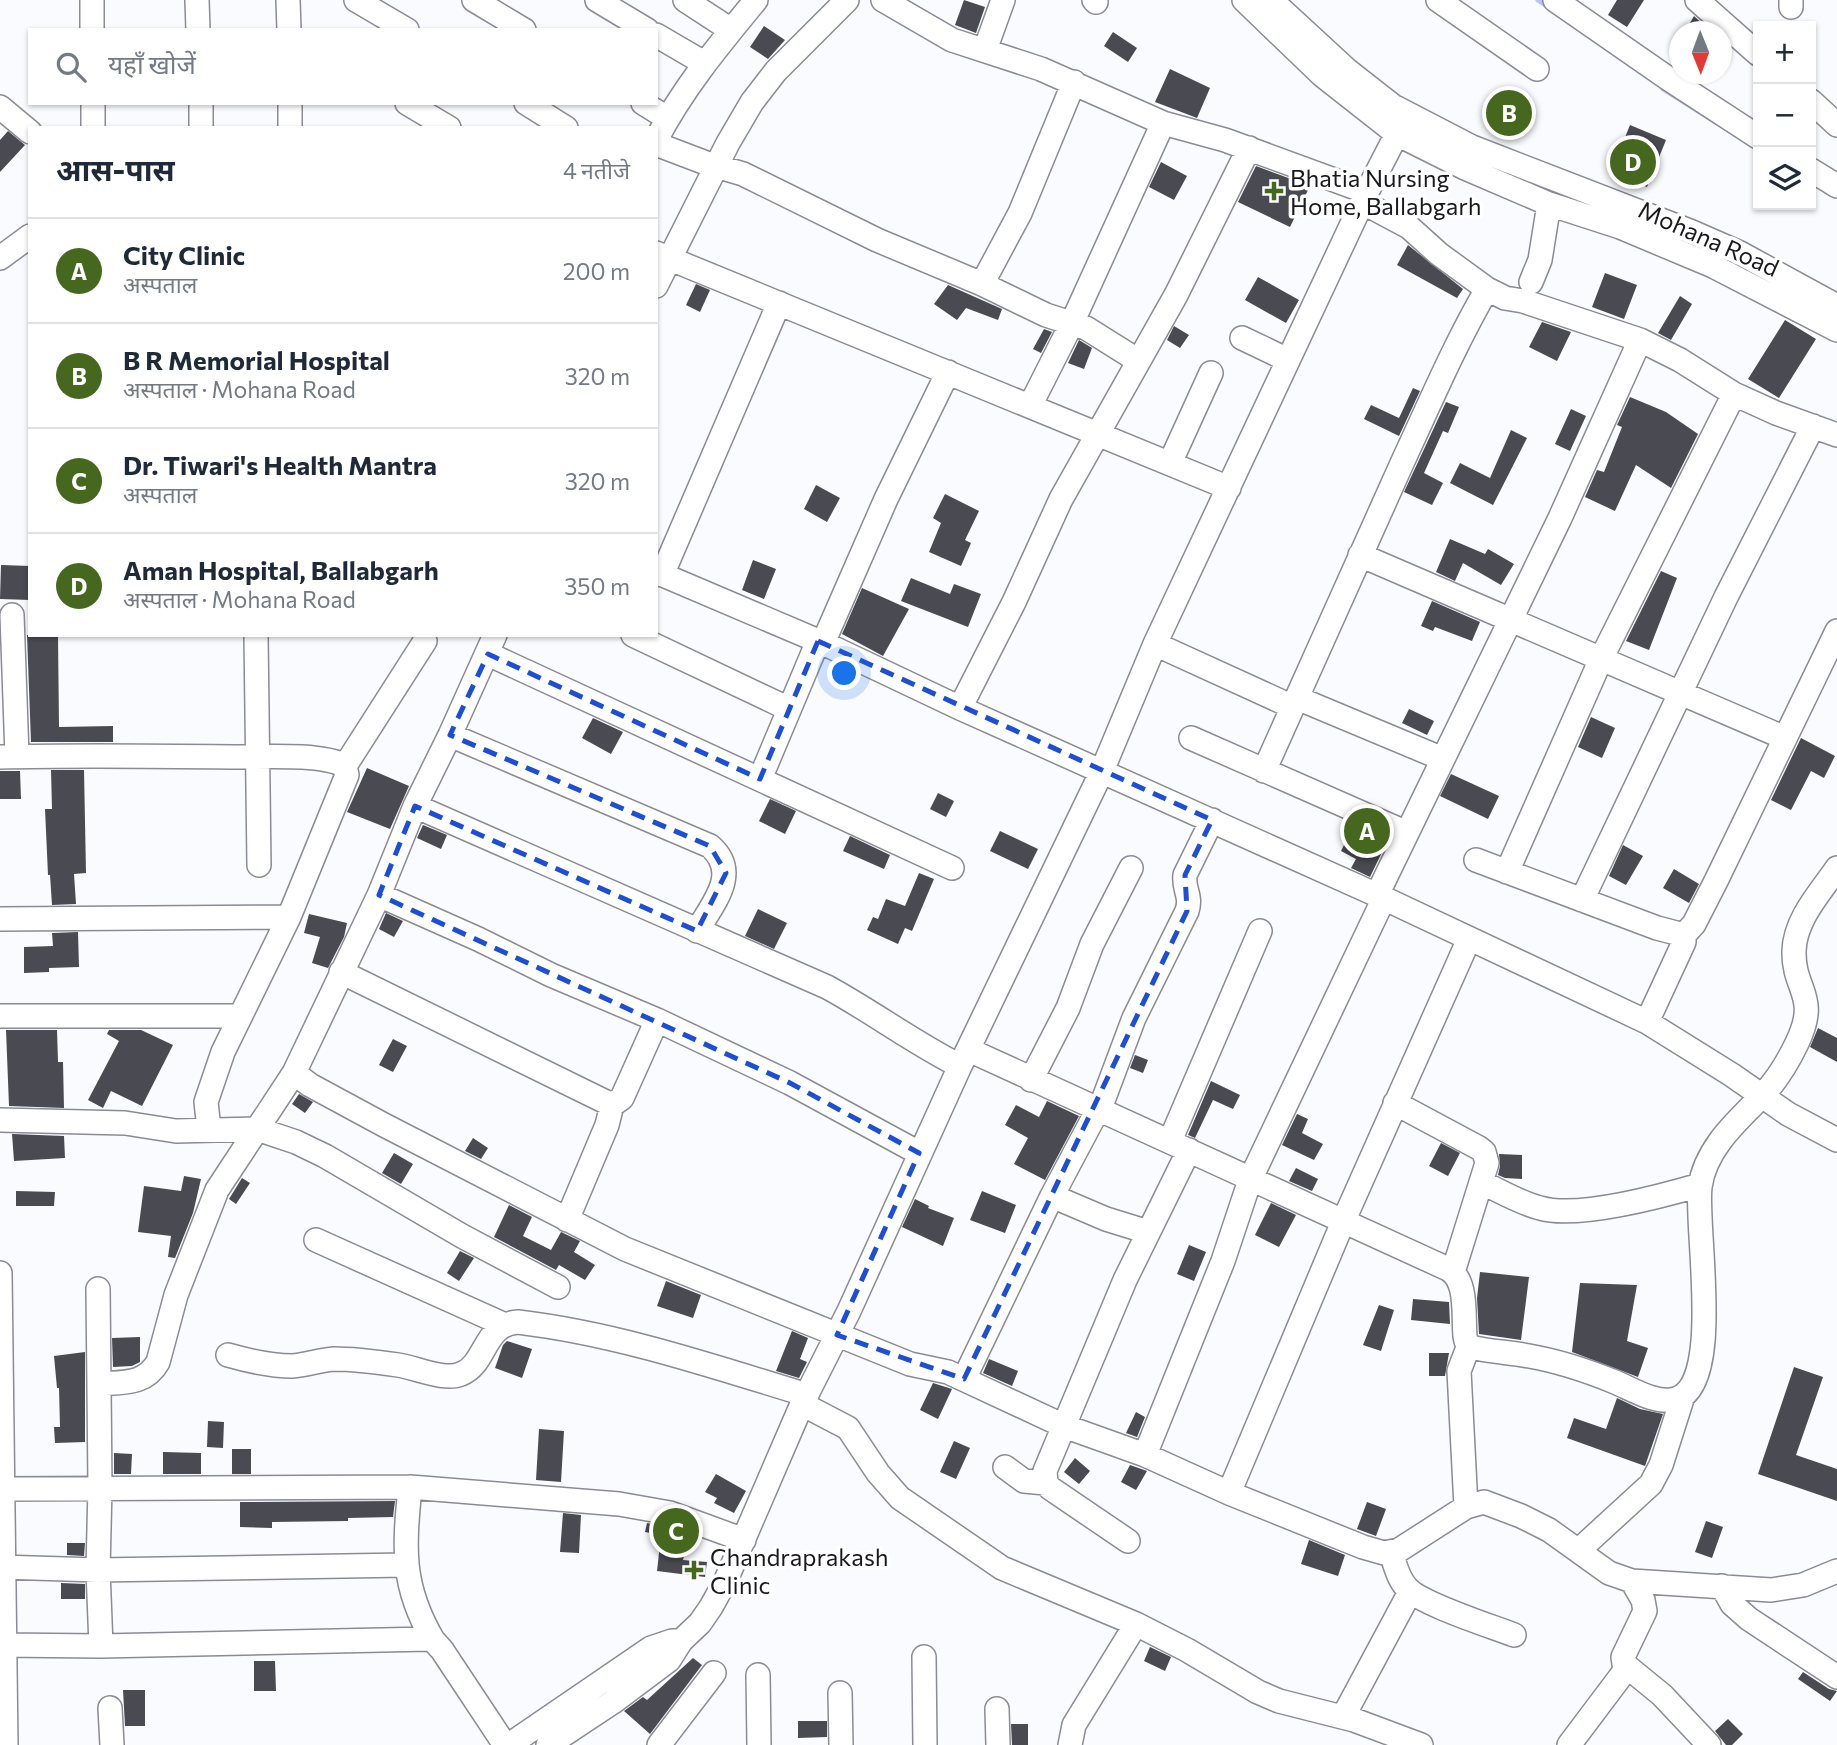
<!DOCTYPE html>
<html lang="hi">
<meta charset="utf-8">
<style>
:root{--surface:#fff;--page:#f6f6f7;--text:#1f2937;--muted:#747a83;--line:#e0e1e3;--accent:#46671e}
body{margin:0;font-family:Commissioner,"Noto Sans Devanagari",sans-serif;background:var(--page);color:var(--text)}
.controls{position:absolute;right:21px;top:21px;display:grid;overflow:hidden;border-radius:0px;box-shadow:0 2px 5px #0004}
.controls button{width:63px;height:63px;display:grid;place-items:center;padding:0;border:0;border-bottom:2px solid var(--line);background:var(--surface);color:var(--text);font:35px sans-serif}
.compass{position:absolute;left:1669px;top:21px;width:63px;height:63px;border-radius:50%;background:var(--surface);box-shadow:0 2px 5px #0004;rotate:179deg}
.you{position:absolute;left:845px;top:674px;width:24px;height:24px;margin:-18px;border:5px solid #fff;border-radius:50%;background:#1a73e8;box-shadow:0 0 0 10px #1a73e833}
.badge{display:grid;place-items:center;width:46px;height:46px;border-radius:50%;background:var(--accent);color:#fff;font-size:23px;font-weight:700}
.pin{position:absolute;translate:-50% -50%;border:4px solid #fff;box-shadow:0 2px 7px #0006}
.list{margin:0;padding:0;list-style:none}
h2{display:flex;justify-content:space-between;align-items:center;height:91px;margin:0;padding:0 28px;font-size:30px}
h2 small{font-size:23px;font-weight:400;color:var(--muted)}
.list li{display:grid;grid-template-columns:46px 1fr auto;gap:21px;align-items:center;box-sizing:border-box;height:105px;padding:0 28px;border-top:2px solid var(--line)}
.list b{display:block;font-size:26px;white-space:nowrap}
.list p{margin:0;font-size:23px;white-space:nowrap;color:var(--muted)}
.list em{font-size:23px;font-style:normal;color:var(--muted)}
.icon{flex:none;width:38px;height:38px;fill:none;stroke:currentColor;stroke-width:2;stroke-linecap:round;stroke-linejoin:round}
.map{position:relative;flex:none;width:1837px;height:1745px;overflow:hidden}
.search{position:absolute;background:var(--surface);box-shadow:0 2px 5px #0004;left:28px;top:28px;width:630px;height:77px;display:flex;align-items:center;gap:18px;box-sizing:border-box;padding:0 24px;border-radius:0px;color:var(--muted);font-size:26px}
.panel{position:absolute;background:var(--surface);box-shadow:0 2px 5px #0004;left:28px;top:126px;width:630px;height:511px;border-radius:0px}
.map>svg:first-child{display:block}
.lines{fill:none;stroke-linecap:round;stroke-linejoin:round}
.stream{stroke:#bcc0f2;stroke-width:5}
.building{fill:#4a4a52}
.minor-casing{stroke:#8a8b94;stroke-width:26}
.minor{stroke:#fff;stroke-width:23}
.marked{fill:none;stroke:#1d4ed8;stroke-width:5;stroke-dasharray:14 9;stroke-linejoin:round}
.poi-dot{fill:#46671e;stroke:#fff;stroke-width:2.5}
.labels{text-anchor:middle;dominant-baseline:central;stroke-width:7;stroke-linejoin:round;paint-order:stroke}
.poi-label{font-size:24px;fill:#19191d;stroke:#fff;text-anchor:start}
.street-label{font-size:24px;fill:#19191d;stroke:#fff}
</style>
<div class="map">
<svg width="1837" height="1745" viewBox="0 0 1837 1745">
<rect width="100%" height="100%" fill="#fafbfe"/>
<g class="lines">
<path class="stream" d="M 1538,0 L 1550,8
M 1663,89 L 1717,123"/>
</g>
<path class="building" d="M 964,0 L 985,7 L 976,33 L 955,25 Z
M 1617,0 L 1644,0 L 1627,27 L 1608,15 Z
M 1694,16 L 1711,32 L 1685,32 Z
M 764,26 L 785,40 L 768,59 L 750,47 Z
M 1113,32 L 1137,48 L 1128,62 L 1104,46 Z
M 1170,69 L 1210,88 L 1197,118 L 1155,102 Z
M 1512,97 L 1527,106 L 1513,130 L 1497,120 Z
M 1630,125 L 1666,140 L 1647,187 L 1611,172 Z
M 8,131 L 25,145 L 0,172 L 0,140 Z
M 1161,162 L 1187,176 L 1174,200 L 1149,187 Z
M 1256,166 L 1310,186 L 1290,227 L 1238,202 Z
M 1408,245 L 1463,289 L 1457,298 L 1397,265 Z
M 1605,273 L 1637,285 L 1624,319 L 1592,307 Z
M 1258,277 L 1299,300 L 1286,323 L 1245,300 Z
M 696,284 L 710,290 L 700,312 L 686,305 Z
M 948,285 L 1002,309 L 998,320 L 966,308 L 957,320 L 934,304 Z
M 1680,296 L 1692,304 L 1671,340 L 1658,333 Z
M 1785,320 L 1816,339 L 1779,398 L 1748,379 Z
M 1542,322 L 1571,332 L 1557,361 L 1529,347 Z
M 1174,326 L 1189,335 L 1180,348 L 1167,340 Z
M 1044,329 L 1052,332 L 1041,353 L 1033,349 Z
M 1079,340 L 1092,348 L 1084,369 L 1068,363 Z
M 1413,388 L 1420,391 L 1399,436 L 1364,419 L 1371,405 L 1399,418 Z
M 1630,397 L 1666,412 L 1698,434 L 1671,488 L 1636,465 L 1615,511 L 1585,497 L 1597,470 L 1604,472 L 1622,427 L 1617,425 Z
M 1446,402 L 1459,407 L 1448,433 L 1443,431 L 1424,473 L 1443,483 L 1432,505 L 1404,492 Z
M 1571,409 L 1586,416 L 1570,451 L 1555,444 Z
M 1511,430 L 1527,438 L 1493,505 L 1450,483 L 1460,463 L 1490,478 Z
M 816,485 L 840,498 L 827,522 L 804,509 Z
M 945,494 L 979,511 L 965,540 L 971,543 L 961,566 L 929,552 L 941,523 L 933,518 Z
M 1450,539 L 1485,554 L 1488,549 L 1514,564 L 1501,585 L 1463,563 L 1455,581 L 1436,572 Z
M 753,560 L 776,569 L 764,599 L 742,590 Z
M 1,565 L 30,566 L 30,600 L 0,599 Z
M 1661,571 L 1677,578 L 1649,650 L 1626,641 Z
M 911,578 L 950,594 L 954,584 L 981,594 L 968,627 L 901,601 Z
M 862,588 L 909,609 L 883,656 L 842,634 Z
M 1432,601 L 1480,622 L 1472,641 L 1435,627 L 1433,631 L 1421,626 Z
M 27,635 L 58,635 L 59,727 L 113,726 L 113,742 L 31,742 Z
M 1409,709 L 1434,721 L 1427,735 L 1402,723 Z
M 1591,717 L 1615,728 L 1602,758 L 1578,747 Z
M 593,718 L 623,732 L 611,754 L 582,738 Z
M 1801,738 L 1835,756 L 1824,778 L 1811,771 L 1791,810 L 1771,800 Z
M 367,768 L 409,786 L 390,829 L 347,812 Z
M 51,770 L 84,770 L 86,873 L 74,874 L 76,904 L 52,905 L 50,875 L 48,875 L 45,809 L 52,809 Z
M 0,771 L 20,771 L 21,799 L 0,799 Z
M 1451,774 L 1499,796 L 1488,819 L 1440,796 Z
M 938,793 L 954,801 L 946,817 L 930,809 Z
M 770,799 L 796,811 L 785,834 L 759,821 Z
M 423,825 L 447,835 L 441,849 L 417,838 Z
M 1354,825 L 1388,840 L 1370,877 L 1351,868 L 1356,859 L 1341,851 Z
M 1000,831 L 1038,849 L 1028,869 L 990,851 Z
M 850,836 L 890,855 L 884,869 L 843,851 Z
M 1623,845 L 1643,856 L 1626,885 L 1609,876 Z
M 1674,869 L 1699,884 L 1689,903 L 1663,888 Z
M 919,873 L 934,879 L 912,931 L 905,928 L 898,944 L 867,930 L 873,917 L 878,919 L 886,899 L 905,906 Z
M 758,909 L 787,923 L 774,949 L 745,936 Z
M 386,913 L 403,921 L 394,937 L 379,929 Z
M 309,914 L 347,923 L 344,937 L 328,968 L 312,963 L 320,937 L 304,933 Z
M 78,932 L 79,967 L 49,968 L 49,972 L 24,973 L 24,947 L 53,946 L 52,933 Z
M 1818,1028 L 1837,1038 L 1837,1062 L 1810,1047 Z
M 6,1030 L 57,1030 L 58,1062 L 63,1062 L 64,1108 L 9,1106 Z
M 109,1030 L 141,1030 L 173,1045 L 142,1106 L 111,1091 L 103,1108 L 88,1100 L 119,1041 L 107,1034 Z
M 393,1039 L 407,1046 L 393,1072 L 379,1065 Z
M 1135,1055 L 1148,1060 L 1143,1073 L 1130,1068 Z
M 1211,1081 L 1240,1095 L 1233,1109 L 1213,1100 L 1195,1138 L 1193,1137 L 1188,1135 Z
M 299,1094 L 313,1102 L 305,1113 L 292,1104 Z
M 1047,1101 L 1079,1116 L 1045,1180 L 1014,1164 L 1028,1138 L 1005,1125 L 1016,1105 L 1039,1117 Z
M 1297,1114 L 1308,1119 L 1302,1133 L 1323,1144 L 1314,1160 L 1282,1145 Z
M 12,1134 L 64,1136 L 65,1158 L 14,1161 Z
M 473,1138 L 488,1148 L 481,1159 L 465,1151 Z
M 1441,1143 L 1460,1153 L 1448,1176 L 1429,1166 Z
M 394,1153 L 413,1164 L 401,1184 L 382,1173 Z
M 1499,1154 L 1522,1155 L 1522,1179 L 1505,1178 L 1498,1175 L 1500,1166 Z
M 1296,1168 L 1318,1179 L 1312,1191 L 1289,1181 Z
M 184,1176 L 201,1179 L 193,1213 L 175,1258 L 168,1257 L 171,1236 L 138,1232 L 144,1186 L 181,1191 Z
M 242,1178 L 250,1183 L 236,1204 L 229,1199 Z
M 16,1191 L 55,1192 L 54,1206 L 16,1206 Z
M 982,1191 L 1016,1205 L 1005,1233 L 970,1220 Z
M 915,1199 L 929,1206 L 928,1208 L 954,1218 L 943,1246 L 902,1227 Z
M 1271,1203 L 1296,1215 L 1279,1247 L 1255,1235 Z
M 509,1205 L 532,1217 L 523,1236 L 551,1250 L 561,1232 L 580,1241 L 574,1252 L 595,1265 L 585,1280 L 559,1265 L 556,1270 L 494,1237 Z
M 1189,1245 L 1206,1252 L 1194,1281 L 1177,1274 Z
M 460,1251 L 474,1258 L 459,1281 L 447,1273 Z
M 1480,1272 L 1529,1277 L 1521,1340 L 1479,1334 L 1477,1298 Z
M 666,1281 L 701,1295 L 693,1318 L 657,1306 Z
M 1580,1283 L 1637,1285 L 1627,1341 L 1648,1348 L 1638,1377 L 1572,1352 Z
M 1413,1299 L 1449,1302 L 1450,1324 L 1411,1320 Z
M 1379,1305 L 1394,1310 L 1381,1351 L 1363,1345 Z
M 792,1331 L 808,1338 L 800,1359 L 807,1362 L 799,1378 L 776,1371 Z
M 140,1337 L 140,1362 L 132,1366 L 113,1367 L 112,1338 Z
M 507,1341 L 532,1349 L 522,1378 L 495,1368 L 503,1345 Z
M 85,1352 L 85,1442 L 55,1443 L 54,1427 L 60,1427 L 59,1388 L 57,1388 L 54,1356 Z
M 1429,1353 L 1449,1353 L 1445,1376 L 1429,1376 Z
M 989,1359 L 1018,1371 L 1012,1386 L 983,1373 Z
M 1794,1367 L 1823,1377 L 1796,1455 L 1837,1469 L 1837,1501 L 1758,1474 Z
M 933,1383 L 952,1389 L 938,1419 L 920,1410 Z
M 1617,1398 L 1640,1409 L 1663,1414 L 1645,1466 L 1567,1438 L 1574,1418 L 1606,1429 Z
M 1136,1412 L 1145,1417 L 1137,1437 L 1126,1433 Z
M 208,1421 L 224,1422 L 223,1448 L 207,1447 Z
M 539,1429 L 564,1431 L 561,1482 L 536,1480 Z
M 954,1441 L 970,1448 L 956,1479 L 940,1472 Z
M 232,1449 L 251,1449 L 251,1474 L 232,1474 Z
M 163,1452 L 201,1453 L 201,1474 L 163,1474 Z
M 114,1453 L 132,1454 L 131,1474 L 114,1474 Z
M 1075,1458 L 1090,1471 L 1079,1484 L 1064,1472 Z
M 1130,1465 L 1147,1471 L 1136,1490 L 1121,1482 Z
M 716,1474 L 746,1491 L 734,1513 L 714,1503 L 717,1498 L 705,1492 Z
M 395,1501 L 393,1517 L 348,1518 L 348,1521 L 272,1522 L 272,1528 L 240,1527 L 240,1502 Z
M 1367,1502 L 1386,1509 L 1376,1536 L 1357,1529 Z
M 563,1513 L 581,1515 L 579,1553 L 560,1552 Z
M 1706,1521 L 1723,1527 L 1712,1558 L 1695,1552 Z
M 647,1523 L 666,1527 L 689,1535 L 683,1560 L 707,1562 L 705,1577 L 657,1571 L 661,1535 L 645,1532 Z
M 1309,1540 L 1345,1555 L 1338,1576 L 1301,1564 Z
M 67,1543 L 85,1543 L 84,1556 L 67,1555 Z
M 61,1583 L 85,1584 L 85,1599 L 61,1599 Z
M 1150,1647 L 1171,1657 L 1165,1671 L 1144,1661 Z
M 693,1658 L 702,1665 L 650,1734 L 624,1711 L 643,1697 L 647,1700 Z
M 254,1661 L 275,1661 L 276,1691 L 254,1691 Z
M 1803,1672 L 1829,1689 L 1837,1691 L 1830,1701 L 1798,1679 Z
M 123,1690 L 145,1690 L 145,1726 L 125,1726 Z
M 1728,1719 L 1743,1734 L 1732,1745 L 1726,1745 L 1715,1731 Z
M 798,1721 L 827,1721 L 827,1737 L 798,1738 Z
M 1011,1724 L 1028,1724 L 1028,1745 L 1012,1745 Z"/>
<g class="lines">
<g class="minor-casing">
<path id="minor" d="M 197,0 L 198,30
M 288,0 L 289,30
M 356,0 L 407,30
M 474,0 L 524,30
M 597,0 L 647,30
M 685,0 L 731,30
M 883,0 L 952,40 L 1041,69 L 1163,123 L 1225,140 L 1367,192
M 1094,0 L 1096,2
M 1244,0 L 1322,75 L 1397,134 L 1465,168 L 1549,204 L 1620,227 L 1713,266 L 1837,330
M 1271,0 L 1347,70 L 1393,106 L 1472,147 L 1692,232 L 1740,253 L 1837,306
M 1438,0 L 1537,69
M 1555,0 L 1666,77 L 1758,137
M 1697,0 L 1758,54
M 1791,0 L 1791,7
M 92,30 L 92,0
M 656,35 L 704,63
M 985,50 L 1003,0
M 1811,101 L 1837,125
M 93,103 L 93,128
M 290,103 L 290,128
M 407,103 L 449,128
M 526,103 L 566,128
M 643,103 L 667,118
M 0,107 L 30,132
M 201,128 L 201,103
M 656,140 C 683,88 719,45 756,0
M 656,144 L 706,163 L 743,174 L 877,240 L 982,284 L 1046,315 L 1086,328 L 1137,360
M 1811,170 L 1837,186
M 1362,202 L 1409,227 L 1439,254 L 1487,289 L 1505,298 L 1523,301 L 1640,340 L 1680,360 L 1734,394 L 1776,413 L 1837,435
M 656,253 L 1229,488
M 0,258 L 30,236
M 1531,282 L 1540,260 L 1549,204
M 982,284 L 1020,213 L 1074,82
M 656,286 L 728,143 L 752,102 L 776,71 L 847,0
M 1242,338 L 1288,360
M 1030,406 L 1072,323 L 1163,123
M 1170,463 L 1211,373
M 1360,555 L 1785,738
M 656,572 L 823,643 L 960,708 L 1377,895 L 1647,1022 L 1732,1075 L 1788,1114 L 1837,1140
M 662,575 L 779,303
M 12,615 L 17,756
M 256,635 L 259,865
M 633,635 L 789,709
M 823,643 L 886,499 L 948,372
M 1155,644 L 1293,707
M 488,654 L 952,868
M 1297,698 L 1443,759
M 960,708 L 1014,602 L 1061,499 L 1176,295 L 1249,148
M 450,735 L 710,846 C 741,873 713,903 697,931
M 1191,738 L 1407,833
M 0,757 C 78,755 155,756 233,757 C 261,757 322,753 345,766 L 347,775 L 289,917 L 223,1052 L 206,1102 L 209,1129
M 345,766 L 425,641
M 1264,771 C 1311,668 1356,564 1403,461 C 1430,403 1455,344 1487,289
M 760,779 L 818,641
M 415,806 L 827,987 C 873,1012 914,1043 960,1066
M 1476,860 L 1657,928 L 1684,935 L 1684,942 L 1647,1022
M 1507,872 L 1601,659 L 1734,394
M 379,895 L 478,939 L 551,975 L 657,1020 L 790,1083 L 919,1153
M 1377,895 L 1560,518 L 1640,340
M 1582,900 L 1726,597 L 1813,426
M 0,919 L 289,917
M 1684,935 L 1694,924 L 1716,881 L 1837,631
M 341,972 L 612,1105 L 622,1098 L 657,1020
M 0,1016 L 239,1016
M 969,1050 L 1448,1269 C 1468,1280 1463,1315 1465,1336 L 1466,1341 L 1471,1347 C 1490,1352 1510,1352 1529,1356 C 1558,1361 1588,1371 1615,1382 C 1632,1389 1657,1405 1676,1399 C 1724,1385 1695,1227 1700,1187 C 1705,1149 1737,1121 1762,1096 C 1776,1081 1788,1062 1797,1043 C 1820,995 1793,991 1794,951 C 1795,919 1820,893 1837,868
M 294,1073 L 310,1085 L 384,1125 L 625,1249 L 910,1364 L 948,1372 L 1064,1426 L 1145,1455 L 1229,1493 L 1363,1547 L 1384,1553 L 1399,1550 L 1466,1507 L 1484,1502 L 1521,1516 L 1549,1530 L 1609,1573 L 1632,1581 L 1771,1590 L 1803,1585 L 1837,1571
M 1031,1080 L 1068,1008 L 1092,944 L 1131,868
M 1395,1103 L 1479,1148 L 1484,1152 L 1487,1163 L 1453,1272
M 0,1120 L 125,1123 L 176,1131 L 257,1129 L 296,1142 L 325,1156 L 462,1236 L 558,1287
M 1170,1141 L 1260,931
M 1481,1182 C 1500,1191 1520,1203 1540,1208 C 1578,1219 1662,1196 1700,1185
M 1052,1196 L 1106,1219 L 1148,1232
M 567,1220 L 607,1125 L 612,1105
M 316,1240 L 505,1325
M 0,1273 L 6,1745
M 98,1289 L 100,1487 L 98,1570 L 101,1646
M 228,1355 C 249,1361 270,1366 292,1366 C 306,1365 320,1360 334,1359 C 355,1359 377,1362 398,1365 C 417,1368 444,1381 461,1374 C 487,1364 483,1324 518,1322 C 618,1334 712,1366 807,1395
M 964,1379 L 1052,1196 L 1104,1098 L 1134,1018 L 1187,911 C 1192,895 1183,890 1185,875 L 1212,820
M 99,1384 C 123,1382 145,1385 158,1362 L 176,1295 L 217,1190 L 294,1073 L 379,895 L 415,806 L 450,735 L 495,635
M 802,1404 L 848,1428 L 878,1473 L 900,1498 L 1002,1568 L 1136,1624 L 1187,1650 L 1258,1692 L 1279,1701 L 1354,1720 L 1421,1745
M 1145,1455 L 1223,1261 L 1250,1180 L 1384,898
M 1005,1467 L 1024,1481 L 1046,1483
M 410,1487 C 404,1549 401,1585 433,1640
M 0,1489 L 410,1487 L 619,1504 L 670,1513 L 744,1540
M 1229,1493 L 1343,1222 L 1469,939
M 1466,1507 L 1459,1371 L 1469,1345
M 1128,1541 L 1050,1488 L 1046,1483 L 1045,1471 L 1125,1280 L 1189,1150
M 1579,1550 L 1651,1484 L 1661,1465 L 1683,1396
M 1391,1553 C 1395,1564 1398,1579 1407,1588 C 1421,1604 1491,1626 1514,1635
M 0,1567 L 98,1570 L 406,1565
M 1632,1581 L 1643,1600 L 1645,1611 L 1623,1657 L 1624,1664 L 1662,1695 L 1709,1745
M 1722,1586 L 1732,1604 L 1749,1619 L 1837,1677
M 0,1645 L 101,1646 L 428,1639 L 433,1640 L 442,1650 L 505,1745
M 924,1657 L 925,1745
M 758,1675 L 759,1745
M 840,1693 L 841,1745
M 110,1708 L 112,1745
M 997,1709 L 998,1745
M 1343,1717 L 1410,1592
M 509,1745 L 651,1648 L 672,1641 L 681,1641
M 548,1745 L 613,1702 L 669,1660 L 681,1641 L 700,1623 L 711,1607 L 726,1580 L 802,1404 L 849,1311 L 960,1066 L 1102,771 L 1155,644 L 1367,192 L 1407,114
M 659,1745 L 714,1673
M 1070,1745 L 1074,1725 L 1136,1624
M 1569,1745 L 1627,1668"/>
</g>
<use href="#minor" class="minor"/>
</g>
<path class="marked" d="M 818,641 L 1212,820 L 1185,875 L 1187,911 L 964,1379 L 837,1335 L 919,1153 L 790,1083 L 379,895 L 415,806 L 697,931 L 726,873 L 710,846 L 450,735 L 488,654 L 760,779 Z"/>
<g class="poi-dot">
<path d="M1270.5 180.5h7v7h7v7h-7v7h-7v-7h-7v-7h7z"/>
<path d="M690.5 1559.5h7v7h7v7h-7v7h-7v-7h-7v-7h7z"/>
</g>
<g class="labels">
<g class="poi-label">
<text x="1290" y="177">Bhatia Nursing<tspan x="1290" dy="28">Home, Ballabgarh</tspan></text>
<text x="710" y="1556">Chandraprakash<tspan x="710" dy="28">Clinic</tspan></text>
</g>
<g class="street-label">
<text transform="translate(1709 238) rotate(24)">Mohana Road</text>
</g>
</g>
</svg>
<div class="controls">
<button>+</button>
<button>−</button>
<button><svg class="icon" aria-label="layers" viewBox="0 0 24 24"><path d="M12 4l9 5-9 5-9-5zM3 14l9 5 9-5"/></svg></button>
</div>
<svg class="compass" viewBox="-18 -18 36 36"><path d="M0-13l5 13h-10z" fill="#e53935"/><path d="M0 13l5-13h-10z" fill="#747a83"/></svg>
<div class="you"></div>
<div class="pin badge" style="left:1367px;top:831px">A</div>
<div class="pin badge" style="left:1509px;top:113px">B</div>
<div class="pin badge" style="left:676px;top:1531px">C</div>
<div class="pin badge" style="left:1633px;top:162px">D</div>
<div class="search"><svg class="icon" aria-label="search" viewBox="0 0 24 24"><circle cx="10" cy="10" r="6"/><path d="M15 15l6 6"/></svg>यहाँ खोजें</div>
<section class="panel">
<h2>आस-पास<small>4 नतीजे</small></h2>
<ul class="list">
<li><span class="badge">A</span><div><b>City Clinic</b><p>अस्पताल</p></div><em>200 m</em></li>
<li><span class="badge">B</span><div><b>B R Memorial Hospital</b><p>अस्पताल · Mohana Road</p></div><em>320 m</em></li>
<li><span class="badge">C</span><div><b>Dr. Tiwari's Health Mantra</b><p>अस्पताल</p></div><em>320 m</em></li>
<li><span class="badge">D</span><div><b>Aman Hospital, Ballabgarh</b><p>अस्पताल · Mohana Road</p></div><em>350 m</em></li>
</ul>
</section>
</div>
